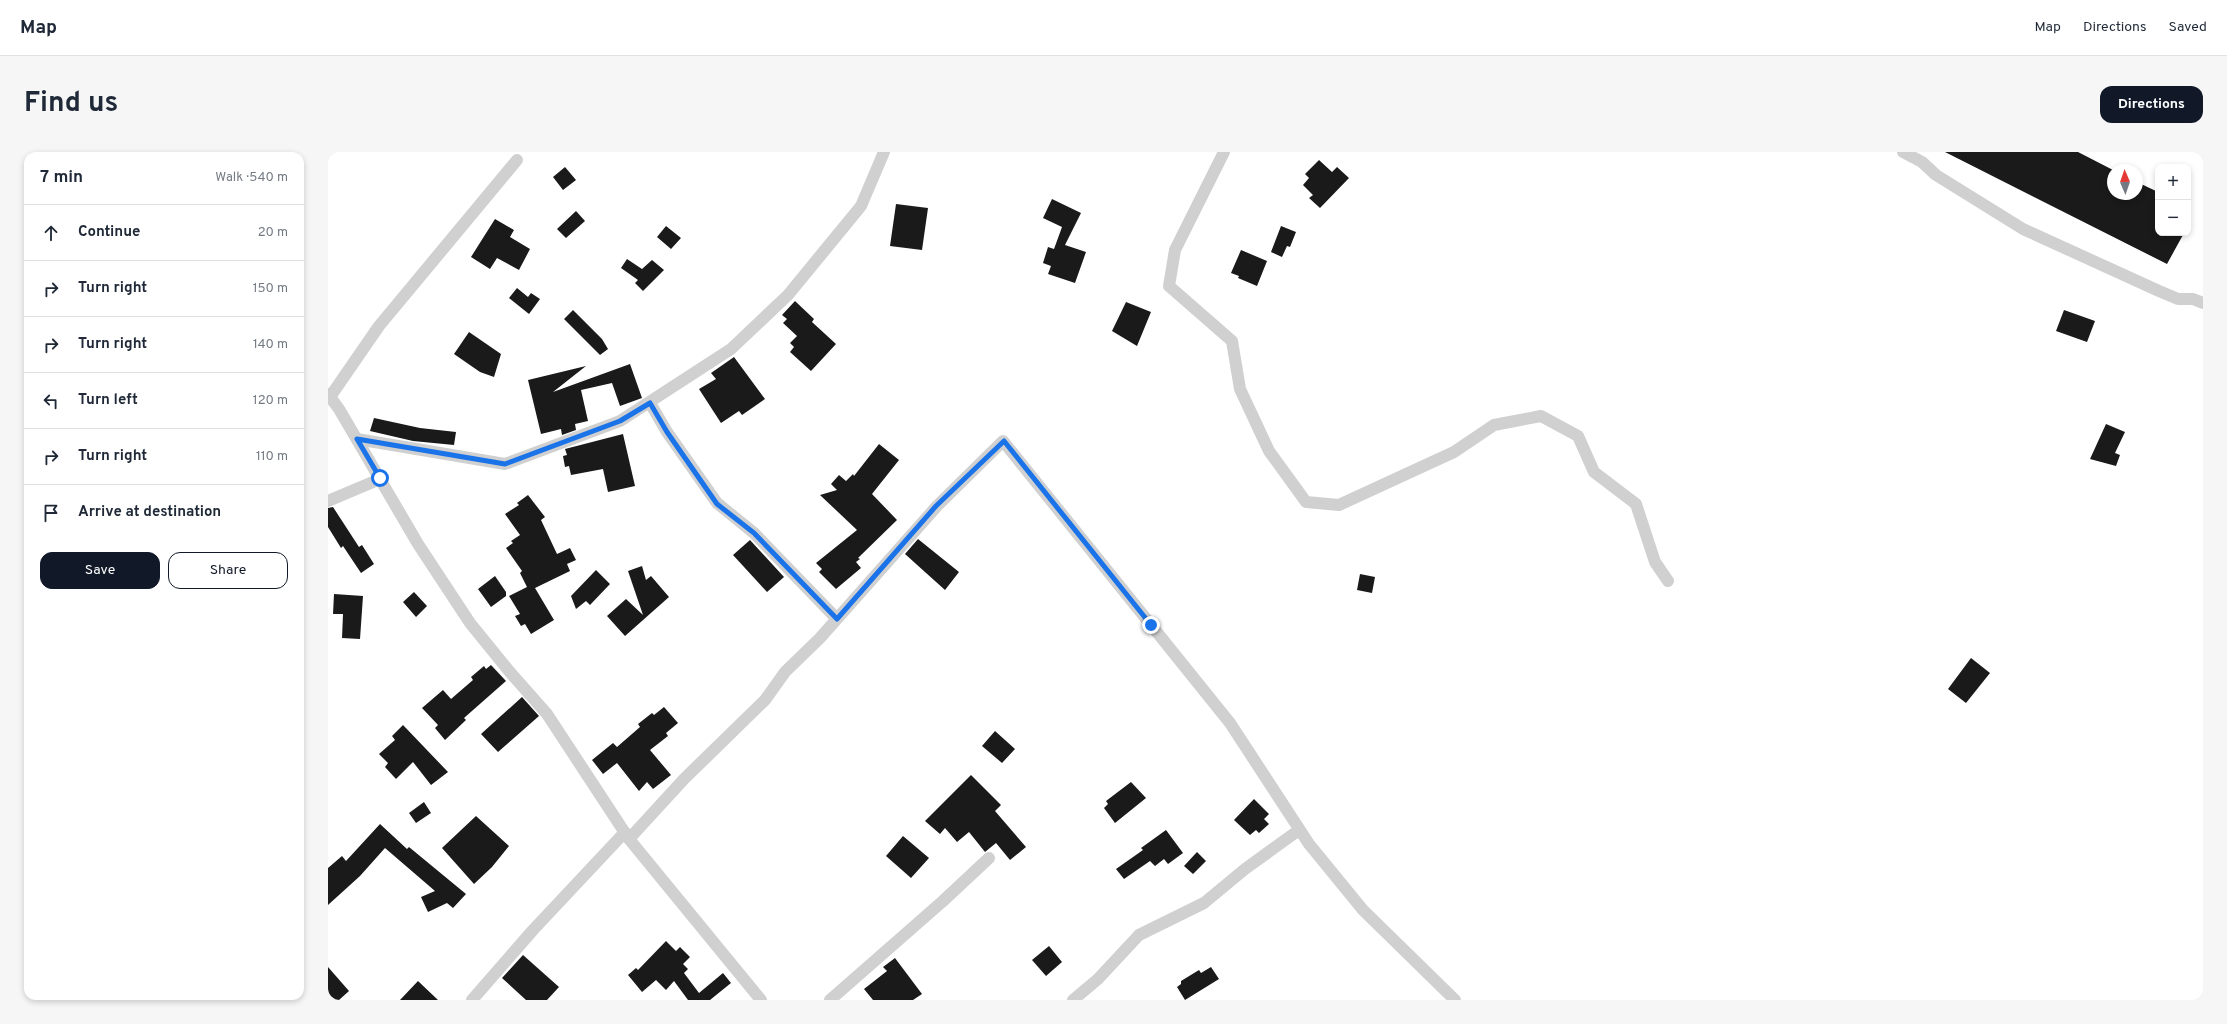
<!DOCTYPE html>
<meta charset="utf-8">
<style>
:root{--surface:#fff;--page:#f6f6f7;--text:#1f2937;--muted:#747a83;--line:#e0e1e3;--accent:#111827}
body{margin:0;font-family:Overpass,sans-serif;background:var(--page);color:var(--text)}
.controls{position:absolute;right:12px;top:12px;display:grid;overflow:hidden;border-radius:8px;box-shadow:0 2px 6px #0003}
.controls button{width:36px;height:36px;display:grid;place-items:center;padding:0;border:0;border-bottom:1px solid var(--line);background:var(--surface);color:var(--text);font:20px sans-serif}
.compass{position:absolute;left:1779px;top:12px;width:36px;height:36px;border-radius:50%;background:var(--surface);box-shadow:0 2px 6px #0003;rotate:358deg}
.stop{position:absolute;width:12px;height:12px;margin:-9px;border:3px solid #1a73e8;border-radius:50%;background:#fff}
.stop.end{background:#1a73e8;border-color:#fff;box-shadow:0 1px 4px #0008}
.list{margin:0;padding:0;list-style:none}
h2{display:flex;justify-content:space-between;align-items:center;height:52px;margin:0;padding:0 16px;font-size:17px}
h2 small{font-size:13px;font-weight:400;color:var(--muted)}
.list li{display:grid;grid-template-columns:26px 1fr auto;gap:12px;align-items:center;box-sizing:border-box;height:56px;padding:0 16px;border-top:1px solid var(--line)}
.list b{display:block;font-size:15px;white-space:nowrap}
.list em{font-size:13px;font-style:normal;color:var(--muted)}
.actions{display:flex;gap:8px;padding:12px 16px}
.actions a{flex:1;padding:9px 0;border:1px solid var(--accent);border-radius:12px;text-align:center;font-size:14px;color:var(--accent)}
.actions .main{background:var(--accent);color:#fff}
.icon{flex:none;width:22px;height:22px;fill:none;stroke:currentColor;stroke-width:2;stroke-linecap:round;stroke-linejoin:round}
.map{position:relative;flex:none;width:1875px;height:848px;overflow:hidden;border-radius:12px}
header{display:flex;align-items:center;gap:24px;box-sizing:border-box;height:56px;padding:0 20px;background:var(--surface);border-bottom:1px solid var(--line)}
header strong{font-size:19px}
nav{display:flex;gap:22px;margin-inline-start:auto;font-size:14px}
.intro{display:flex;align-items:center;justify-content:space-between;box-sizing:border-box;height:96px;padding:0 24px}
h1{margin:0;font-size:28px}
.button{padding:10px 18px;border-radius:12px;background:var(--accent);color:#fff;font-size:14px;font-weight:700}
main{display:flex;gap:24px;padding:0 24px}
aside{flex:1;background:var(--surface);border-radius:12px;box-shadow:0 2px 6px #0003}
.map>svg:first-child{display:block}
.building{fill:#1a1a1a}
.lines{fill:none;stroke-linecap:round;stroke-linejoin:round}
.minor{stroke:#d0d0d0;stroke-width:12}
.route{stroke:#1a73e8;stroke-width:5}
</style>
<header>
<strong>Map</strong>
<nav><a>Map</a><a>Directions</a><a>Saved</a></nav>
</header>
<div class="intro"><h1>Find us</h1><a class="button">Directions</a></div>
<main>
<aside>
<h2>7 min<small>Walk · 540 m</small></h2>
<ul class="list">
<li><svg class="icon" aria-label="ahead" viewBox="0 0 24 24"><path d="M12 20V5M6 11l6-6 6 6"/></svg><div><b>Continue</b></div><em>20 m</em></li>
<li><svg class="icon" aria-label="right" viewBox="0 0 24 24"><path d="M7 20v-9h11M14 6l5 5-5 5"/></svg><div><b>Turn right</b></div><em>150 m</em></li>
<li><svg class="icon" aria-label="right" viewBox="0 0 24 24"><path d="M7 20v-9h11M14 6l5 5-5 5"/></svg><div><b>Turn right</b></div><em>140 m</em></li>
<li><svg class="icon" aria-label="left" viewBox="0 0 24 24"><path d="M17 20v-9H6M10 6l-5 5 5 5"/></svg><div><b>Turn left</b></div><em>120 m</em></li>
<li><svg class="icon" aria-label="right" viewBox="0 0 24 24"><path d="M7 20v-9h11M14 6l5 5-5 5"/></svg><div><b>Turn right</b></div><em>110 m</em></li>
<li><svg class="icon" aria-label="arrive" viewBox="0 0 24 24"><path d="M6 21V4h12l-3 4 3 4H6"/></svg><div><b>Arrive at destination</b></div></li>
</ul>
<div class="actions"><a class="main">Save</a><a>Share</a></div>
</aside>
<div class="map">
<svg width="1875" height="848" viewBox="0 0 1875 848">
<rect width="100%" height="100%" fill="#fff"/>
<path class="building" d="M 1617,0 L 1750,0 L 1785,18 L 1785,42 L 1809,42 L 1809,30 L 1830,40 L 1830,81 L 1856,81 L 1839,112 Z
M 991,8 L 1004,20 L 1009,15 L 1021,26 L 992,56 L 981,46 L 985,43 L 975,33 L 981,26 L 977,22 Z
M 237,15 L 248,28 L 235,38 L 225,25 Z
M 724,47 L 753,61 L 737,93 L 758,100 L 747,131 L 720,122 L 723,114 L 715,111 L 720,95 L 726,97 L 734,75 L 715,66 Z
M 568,52 L 600,56 L 594,98 L 562,94 Z
M 248,59 L 257,69 L 238,86 L 229,77 Z
M 167,67 L 186,78 L 182,85 L 202,97 L 191,118 L 169,106 L 162,117 L 143,105 Z
M 338,74 L 353,86 L 343,97 L 329,85 Z
M 953,74 L 968,80 L 962,95 L 959,94 L 954,105 L 943,100 Z
M 913,98 L 939,109 L 929,134 L 910,126 L 911,124 L 903,121 Z
M 299,107 L 314,117 L 324,108 L 336,118 L 315,139 L 307,131 L 310,128 L 293,116 Z
M 189,136 L 200,145 L 203,141 L 212,147 L 201,162 L 181,146 Z
M 467,149 L 486,167 L 484,170 L 508,192 L 483,219 L 462,200 L 466,195 L 462,191 L 469,184 L 455,171 L 459,167 L 454,163 Z
M 798,150 L 823,160 L 809,194 L 784,179 Z
M 245,158 L 274,187 L 280,197 L 272,203 L 236,167 Z
M 1736,158 L 1767,169 L 1759,190 L 1728,179 Z
M 141,180 L 173,202 L 166,225 L 152,220 L 126,202 Z
M 406,205 L 437,247 L 414,263 L 411,259 L 393,271 L 371,237 L 388,227 L 383,221 Z
M 302,212 L 314,246 L 292,254 L 284,231 L 253,238 L 260,269 L 247,272 L 248,278 L 234,283 L 233,277 L 213,282 L 200,228 L 258,214 L 225,240 Z
M 46,266 L 92,276 L 128,280 L 126,293 L 85,289 L 42,279 Z
M 1778,272 L 1797,280 L 1787,301 L 1792,303 L 1788,314 L 1762,307 Z
M 295,282 L 307,334 L 280,340 L 275,317 L 243,323 L 241,314 L 237,315 L 235,304 L 239,303 L 237,297 Z
M 551,292 L 571,308 L 544,342 L 569,368 L 530,406 L 532,407 L 528,410 L 533,416 L 508,437 L 491,420 L 494,417 L 488,411 L 529,378 L 492,343 L 509,338 L 503,332 L 511,323 L 518,329 L 525,322 L 526,324 Z
M 200,343 L 217,365 L 213,368 L 229,402 L 242,396 L 248,408 L 239,412 L 242,419 L 207,436 L 226,468 L 203,482 L 197,472 L 193,474 L 187,464 L 192,462 L 181,444 L 199,435 L 192,421 L 194,419 L 178,396 L 185,391 L 183,389 L 192,383 L 177,362 L 191,353 L 189,351 Z
M 5,355 L 31,395 L 34,393 L 46,412 L 33,421 L 15,394 L 13,396 L 0,375 L 0,356 Z
M 590,387 L 631,420 L 617,438 L 577,402 Z
M 422,388 L 456,425 L 439,440 L 405,403 Z
M 314,414 L 318,428 L 323,424 L 341,445 L 297,484 L 279,464 L 298,447 L 315,463 L 300,419 Z
M 268,418 L 282,432 L 262,453 L 258,449 L 248,457 L 243,444 Z
M 1032,422 L 1047,425 L 1044,441 L 1029,438 Z
M 167,424 L 178,440 L 178,444 L 163,455 L 150,437 Z
M 86,440 L 99,454 L 88,465 L 75,450 Z
M 6,442 L 35,444 L 32,487 L 14,486 L 15,462 L 5,462 Z
M 1643,506 L 1662,521 L 1638,551 L 1620,537 Z
M 163,513 L 178,529 L 136,566 L 138,568 L 117,588 L 107,576 L 110,573 L 94,556 L 115,538 L 123,547 L 145,528 L 143,525 L 156,514 L 158,517 Z
M 194,545 L 211,564 L 170,600 L 153,582 Z
M 336,555 L 350,571 L 338,581 L 340,584 L 322,598 L 343,623 L 325,637 L 319,630 L 311,639 L 289,611 L 275,622 L 264,608 L 285,591 L 289,595 L 312,575 L 310,572 L 324,561 L 326,563 Z
M 75,573 L 120,620 L 103,633 L 85,610 L 68,627 L 57,615 L 60,611 L 51,602 L 67,588 L 64,584 Z
M 667,579 L 687,597 L 674,611 L 654,594 Z
M 643,623 L 673,653 L 667,659 L 698,695 L 682,708 L 668,691 L 657,700 L 641,680 L 629,690 L 617,676 L 612,682 L 597,669 Z
M 803,630 L 818,646 L 787,671 L 776,656 L 780,652 L 778,649 Z
M 926,647 L 941,662 L 936,667 L 941,672 L 931,681 L 928,678 L 922,683 L 906,668 Z
M 96,650 L 103,661 L 88,671 L 81,661 Z
M 148,664 L 181,694 L 164,715 L 146,732 L 114,696 Z
M 52,672 L 79,697 L 81,695 L 138,742 L 125,756 L 119,751 L 100,760 L 93,745 L 107,739 L 57,696 L 32,724 L 0,753 L 0,716 L 14,704 L 18,709 Z
M 838,678 L 855,701 L 840,712 L 836,707 L 827,714 L 822,709 L 796,727 L 788,717 L 815,698 L 813,696 Z
M 575,684 L 601,706 L 583,726 L 558,704 Z
M 869,700 L 878,709 L 865,722 L 856,714 Z
M 338,789 L 348,799 L 352,795 L 362,805 L 355,812 L 360,817 L 356,821 L 371,841 L 395,821 L 403,831 L 382,848 L 360,848 L 346,829 L 338,838 L 328,828 L 314,840 L 300,823 L 308,816 L 310,818 Z
M 721,794 L 734,810 L 718,824 L 704,808 Z
M 195,803 L 231,835 L 219,848 L 198,848 L 174,826 Z
M 567,806 L 594,842 L 585,848 L 545,848 L 536,837 L 559,819 L 555,815 Z
M 0,815 L 21,839 L 11,848 L 0,848 Z
M 883,815 L 891,827 L 857,848 L 849,835 L 853,832 L 853,829 L 871,818 L 873,821 Z
M 90,829 L 110,848 L 72,848 Z"/>
<g class="lines">
<path class="minor" d="M 896,0 L 847,98 L 841,134 L 904,189 L 912,237 L 941,299 L 978,350 L 1011,353 L 1126,300 L 1166,273 L 1213,264 L 1250,284 L 1266,320 L 1308,352 L 1327,410 L 1340,429
M 1575,0 L 1594,10 L 1608,23 L 1695,77 L 1831,139 L 1850,147 L 1865,147 L 1875,151
M 0,242 L 11,257 L 90,392 L 142,471 L 181,519 L 219,562 L 301,687 L 433,848
M 2,245 L 51,174 L 189,8
M 322,251 L 339,280 L 389,351 L 426,381 L 509,467
M 29,287 L 177,312 L 292,269 L 403,197 L 460,143 L 533,54 L 556,0
M 0,349 L 52,327
M 301,687 L 356,627 L 437,548 L 457,520 L 492,486 L 609,354 L 675,289 L 902,571 L 981,692 L 1035,758 L 1127,848
M 144,848 L 205,778 L 297,680
M 502,848 L 615,749 L 661,706
M 745,848 L 770,827 L 811,783 L 876,751 L 917,717 L 971,678"/>
</g>
<g class="lines">
<path class="route" d="M 52,326 L 29,287 L 177,312 L 292,269 L 322,251 L 339,280 L 389,352 L 426,381 L 509,467 L 608,354 L 676,289 L 823,473"/>
</g>
</svg>
<div class="controls">
<button>+</button>
<button>−</button>
</div>
<svg class="compass" viewBox="-18 -18 36 36"><path d="M0-13l5 13h-10z" fill="#e53935"/><path d="M0 13l5-13h-10z" fill="#747a83"/></svg>
<div class="stop" style="left:52px;top:326px"></div>
<div class="stop end" style="left:823px;top:473px"></div>
</div>
</main>
